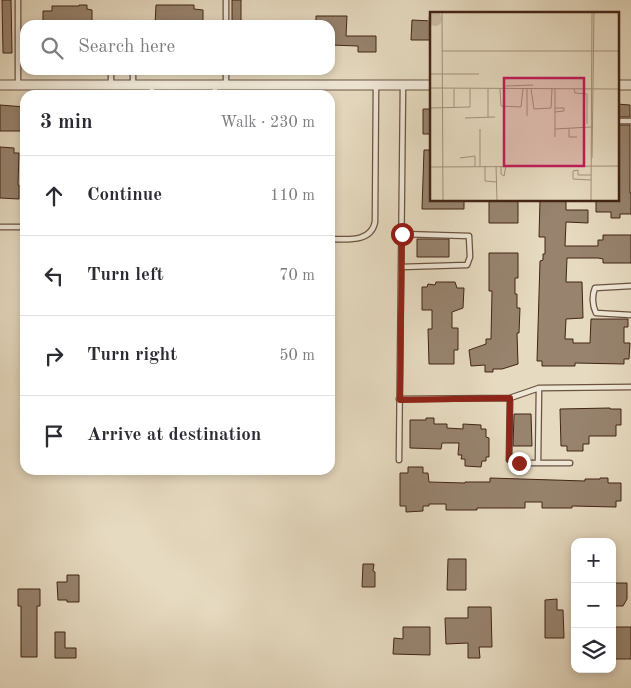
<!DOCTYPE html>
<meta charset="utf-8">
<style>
:root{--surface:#fff;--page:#f2f2f3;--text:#2b2b33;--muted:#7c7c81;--line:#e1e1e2}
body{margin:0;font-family:"Old Standard TT",serif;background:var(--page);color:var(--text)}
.controls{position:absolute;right:15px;bottom:15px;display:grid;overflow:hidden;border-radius:10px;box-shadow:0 2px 8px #0003}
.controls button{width:45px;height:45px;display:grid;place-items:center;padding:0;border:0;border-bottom:1px solid var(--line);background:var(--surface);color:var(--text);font:25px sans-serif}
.stop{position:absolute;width:15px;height:15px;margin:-11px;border:4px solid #8f2418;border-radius:50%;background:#fff}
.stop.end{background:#8f2418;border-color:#fff;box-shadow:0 1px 5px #0008}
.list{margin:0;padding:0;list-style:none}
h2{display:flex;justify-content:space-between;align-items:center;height:65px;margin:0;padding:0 20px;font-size:21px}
h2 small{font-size:16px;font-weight:400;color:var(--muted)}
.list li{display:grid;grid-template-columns:32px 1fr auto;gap:15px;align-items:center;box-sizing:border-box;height:80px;padding:0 20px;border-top:1px solid var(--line)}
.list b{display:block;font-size:19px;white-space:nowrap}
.list em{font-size:16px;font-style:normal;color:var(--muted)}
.icon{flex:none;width:28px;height:28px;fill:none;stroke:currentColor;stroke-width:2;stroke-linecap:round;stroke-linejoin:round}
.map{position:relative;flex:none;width:631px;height:688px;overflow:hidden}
.search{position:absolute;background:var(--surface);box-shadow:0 2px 8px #0003;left:20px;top:20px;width:315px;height:55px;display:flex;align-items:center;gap:12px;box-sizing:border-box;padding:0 18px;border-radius:15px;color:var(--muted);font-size:19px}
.panel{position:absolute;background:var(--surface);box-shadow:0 2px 8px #0003;left:20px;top:90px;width:315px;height:385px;border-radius:15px}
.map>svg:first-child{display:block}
.building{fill:#97836e;stroke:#422416}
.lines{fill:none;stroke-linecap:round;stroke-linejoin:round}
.service-casing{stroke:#6b5240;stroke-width:7}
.minor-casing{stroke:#6b5240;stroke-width:11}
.service{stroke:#efe7d6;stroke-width:4.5}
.minor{stroke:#efe7d6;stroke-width:9}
.route{stroke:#8f2418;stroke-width:6}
.inset-road{fill:none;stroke:#a4917c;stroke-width:1}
.view{fill:#c2185b;fill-opacity:0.15;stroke:#c2185b;stroke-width:2.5}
.inset-edge{fill:none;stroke:#422416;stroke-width:2.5}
</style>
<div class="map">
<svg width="631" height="688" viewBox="0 0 631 688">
<rect width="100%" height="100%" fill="#e6dac0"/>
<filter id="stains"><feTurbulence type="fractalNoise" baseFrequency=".004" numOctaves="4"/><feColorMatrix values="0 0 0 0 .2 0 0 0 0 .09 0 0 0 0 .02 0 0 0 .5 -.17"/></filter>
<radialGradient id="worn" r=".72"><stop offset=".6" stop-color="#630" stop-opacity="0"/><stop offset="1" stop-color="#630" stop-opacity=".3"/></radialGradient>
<path class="building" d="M 2,0 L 11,0 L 12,53 L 3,53 Z
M 232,0 L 241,0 L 241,25 L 232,25 Z
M 79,5 L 87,5 L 87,9 L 92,10 L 92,25 L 43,25 L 43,11 L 52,11 L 52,6 L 79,6 Z
M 156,5 L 194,5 L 194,9 L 203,10 L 203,25 L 155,25 Z
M 316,16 L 347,16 L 346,36 L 376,36 L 376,52 L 358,52 L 358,46 L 330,45 L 330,25 L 316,25 Z
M 412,20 L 431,21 L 431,40 L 411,40 Z
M 617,104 L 630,105 L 630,117 L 617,117 Z
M 0,105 L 25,107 L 25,131 L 0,131 Z
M 423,109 L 431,109 L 431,134 L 423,134 Z
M 617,125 L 630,125 L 630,193 L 631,193 L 631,214 L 620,214 L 620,218 L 611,218 L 611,212 L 596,212 L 596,200 L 617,200 Z
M 0,147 L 14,148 L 14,153 L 19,153 L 18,185 L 19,185 L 19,199 L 0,198 Z
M 424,150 L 431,150 L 431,200 L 464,200 L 464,209 L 422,209 Z
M 489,200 L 518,200 L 518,223 L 489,223 Z
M 540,200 L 566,200 L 566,210 L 588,210 L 588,223 L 566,222 L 565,246 L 598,246 L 598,240 L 603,240 L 603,235 L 631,235 L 631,263 L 603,263 L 603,259 L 598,258 L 567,258 L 566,282 L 582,282 L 583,318 L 566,319 L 565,339 L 573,339 L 573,343 L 590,343 L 591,319 L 628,319 L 628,327 L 624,327 L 624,343 L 630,343 L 629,359 L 624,359 L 624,364 L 575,363 L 575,366 L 542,366 L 542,361 L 537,361 L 540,261 L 543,260 L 543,254 L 545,254 L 545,237 L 539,237 Z
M 417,239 L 449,239 L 449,257 L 417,257 Z
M 489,253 L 518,253 L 518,278 L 515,278 L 515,294 L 517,294 L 517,308 L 520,308 L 519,333 L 517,333 L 518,364 L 502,369 L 493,369 L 493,372 L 485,372 L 485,365 L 471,366 L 469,350 L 486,344 L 486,339 L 491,339 L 492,291 L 489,291 Z
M 436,282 L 455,282 L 457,288 L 464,288 L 463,308 L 452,312 L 452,328 L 458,328 L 458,350 L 454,350 L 454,364 L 429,364 L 428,329 L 432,329 L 432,310 L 422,310 L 422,287 L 427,287 L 428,284 L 435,285 Z
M 610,408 L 610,409 L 621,409 L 621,425 L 616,425 L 616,436 L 589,436 L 589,444 L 583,444 L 583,451 L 567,451 L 567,446 L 561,446 L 560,409 Z
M 514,414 L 531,414 L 532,446 L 513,446 Z
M 426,418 L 434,418 L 434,424 L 447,424 L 447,428 L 463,429 L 463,424 L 481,425 L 481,429 L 486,429 L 486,437 L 489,438 L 489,457 L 486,457 L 486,461 L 482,461 L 481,467 L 465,466 L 465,459 L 461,459 L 462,455 L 458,455 L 459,443 L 442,443 L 441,449 L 410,448 L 410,420 L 426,420 Z
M 408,467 L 423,467 L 423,473 L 428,473 L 429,482 L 465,483 L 465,482 L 490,482 L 490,478 L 585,481 L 585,479 L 600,479 L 600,478 L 608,478 L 608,483 L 621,483 L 621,501 L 616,501 L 616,507 L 572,506 L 572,508 L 542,508 L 542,502 L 525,502 L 525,508 L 477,508 L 477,510 L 446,510 L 446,504 L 429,504 L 429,506 L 423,506 L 423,511 L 406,512 L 406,506 L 400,506 L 400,473 L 408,473 Z
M 448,559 L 466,559 L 466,590 L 447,590 Z
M 363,564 L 374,564 L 373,571 L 375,572 L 375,587 L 362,587 Z
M 67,575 L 79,575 L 79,602 L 67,602 L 67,600 L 58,600 L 57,582 L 67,582 Z
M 612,583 L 627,583 L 627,599 L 623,606 L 612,606 Z
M 18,589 L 40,589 L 40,606 L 37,606 L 37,657 L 21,657 L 21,606 L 18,606 Z
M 557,599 L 557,610 L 563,610 L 564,638 L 545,638 L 545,600 Z
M 468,607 L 491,607 L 492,647 L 479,647 L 480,658 L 468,658 L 468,643 L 446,644 L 445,618 L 468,618 Z
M 403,627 L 430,627 L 430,655 L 393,654 L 394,638 L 403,639 Z
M 613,627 L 631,627 L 631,659 L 613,659 Z
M 55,632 L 65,632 L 65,648 L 76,648 L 76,658 L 55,658 Z"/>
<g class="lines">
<g class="service-casing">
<path id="service" d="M 18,0 L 18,85
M 226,0 L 226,25
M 111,70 L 111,85
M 133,70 L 133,84
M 226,70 L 226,84
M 215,86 L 215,95
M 152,95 L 152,84
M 617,121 L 631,121
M 0,227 L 25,227
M 330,239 C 346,239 371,243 375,222 L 376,85
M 401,267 L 467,265 L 470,257 L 469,236 L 402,234
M 631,286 L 595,288 C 592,295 592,305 596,313 L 631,315
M 510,398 L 509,460 L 519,463 L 570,463
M 399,399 L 510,398 L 539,388 L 631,387
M 399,460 L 403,85
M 538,463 L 539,388"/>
</g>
<g class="minor-casing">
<path id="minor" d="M 0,85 L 431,85
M 617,85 L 631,85"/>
</g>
<use href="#service" class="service"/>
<use href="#minor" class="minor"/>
</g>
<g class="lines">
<path class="route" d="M 402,234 L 400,400 L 510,398 L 509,460 L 519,463"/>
</g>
<g transform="translate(430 12)">
<rect width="189" height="189" fill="#e6dac0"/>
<path d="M-2 7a7 7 0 1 1 14 0a7 7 0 1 1-14 0Z" fill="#cabba3"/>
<path class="inset-road" d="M 12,0 L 13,188M 12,39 L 189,39M 0,62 L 49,62M 76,74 L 103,73M 0,76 L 189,77M 70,77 L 71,94 L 91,95 L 93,77M 97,77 L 97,104M 101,77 L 104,97 L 121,96 L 122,77M 144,77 L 145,81 L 157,82 L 157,112M 24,95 L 24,77M 0,96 L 40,95 L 40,77M 125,100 L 134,99 L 134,96 L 125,96M 58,105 L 58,77M 35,106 L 65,105M 125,117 L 161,115M 139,117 L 139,125 L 147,125M 125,125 L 125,77M 30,146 L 45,144 L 45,154M 162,146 L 164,0M 50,154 L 50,117M 55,154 L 55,169 L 67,170M 66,154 L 67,188M 71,154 L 71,162 L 74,164 L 76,154M 0,155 L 189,154M 148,158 L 143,159 L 143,167 L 161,168M 148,158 L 148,163 L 161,163M 161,188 L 162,0"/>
<path class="view" d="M 74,66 L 154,66 L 154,154 L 74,154 Z"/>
<rect width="189" height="189" class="inset-edge"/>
</g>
<rect width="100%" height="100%" filter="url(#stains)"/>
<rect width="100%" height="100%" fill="url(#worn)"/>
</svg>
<div class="controls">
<button>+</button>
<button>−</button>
<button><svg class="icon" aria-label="layers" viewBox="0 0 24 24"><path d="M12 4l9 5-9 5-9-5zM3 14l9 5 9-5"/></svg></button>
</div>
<div class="stop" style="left:402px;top:234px"></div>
<div class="stop end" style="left:519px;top:463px"></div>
<div class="search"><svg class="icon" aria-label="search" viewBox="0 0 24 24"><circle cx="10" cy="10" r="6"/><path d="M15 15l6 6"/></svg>Search here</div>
<section class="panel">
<h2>3 min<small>Walk · 230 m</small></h2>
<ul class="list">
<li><svg class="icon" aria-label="ahead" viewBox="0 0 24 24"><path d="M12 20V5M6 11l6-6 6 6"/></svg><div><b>Continue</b></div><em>110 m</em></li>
<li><svg class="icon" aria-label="left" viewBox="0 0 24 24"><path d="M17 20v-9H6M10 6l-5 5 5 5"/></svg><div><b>Turn left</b></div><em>70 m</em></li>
<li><svg class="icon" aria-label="right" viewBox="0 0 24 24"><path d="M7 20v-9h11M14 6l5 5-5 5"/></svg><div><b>Turn right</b></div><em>50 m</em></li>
<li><svg class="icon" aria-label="arrive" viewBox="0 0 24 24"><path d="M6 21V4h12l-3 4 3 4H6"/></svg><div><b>Arrive at destination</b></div></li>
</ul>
</section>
</div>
